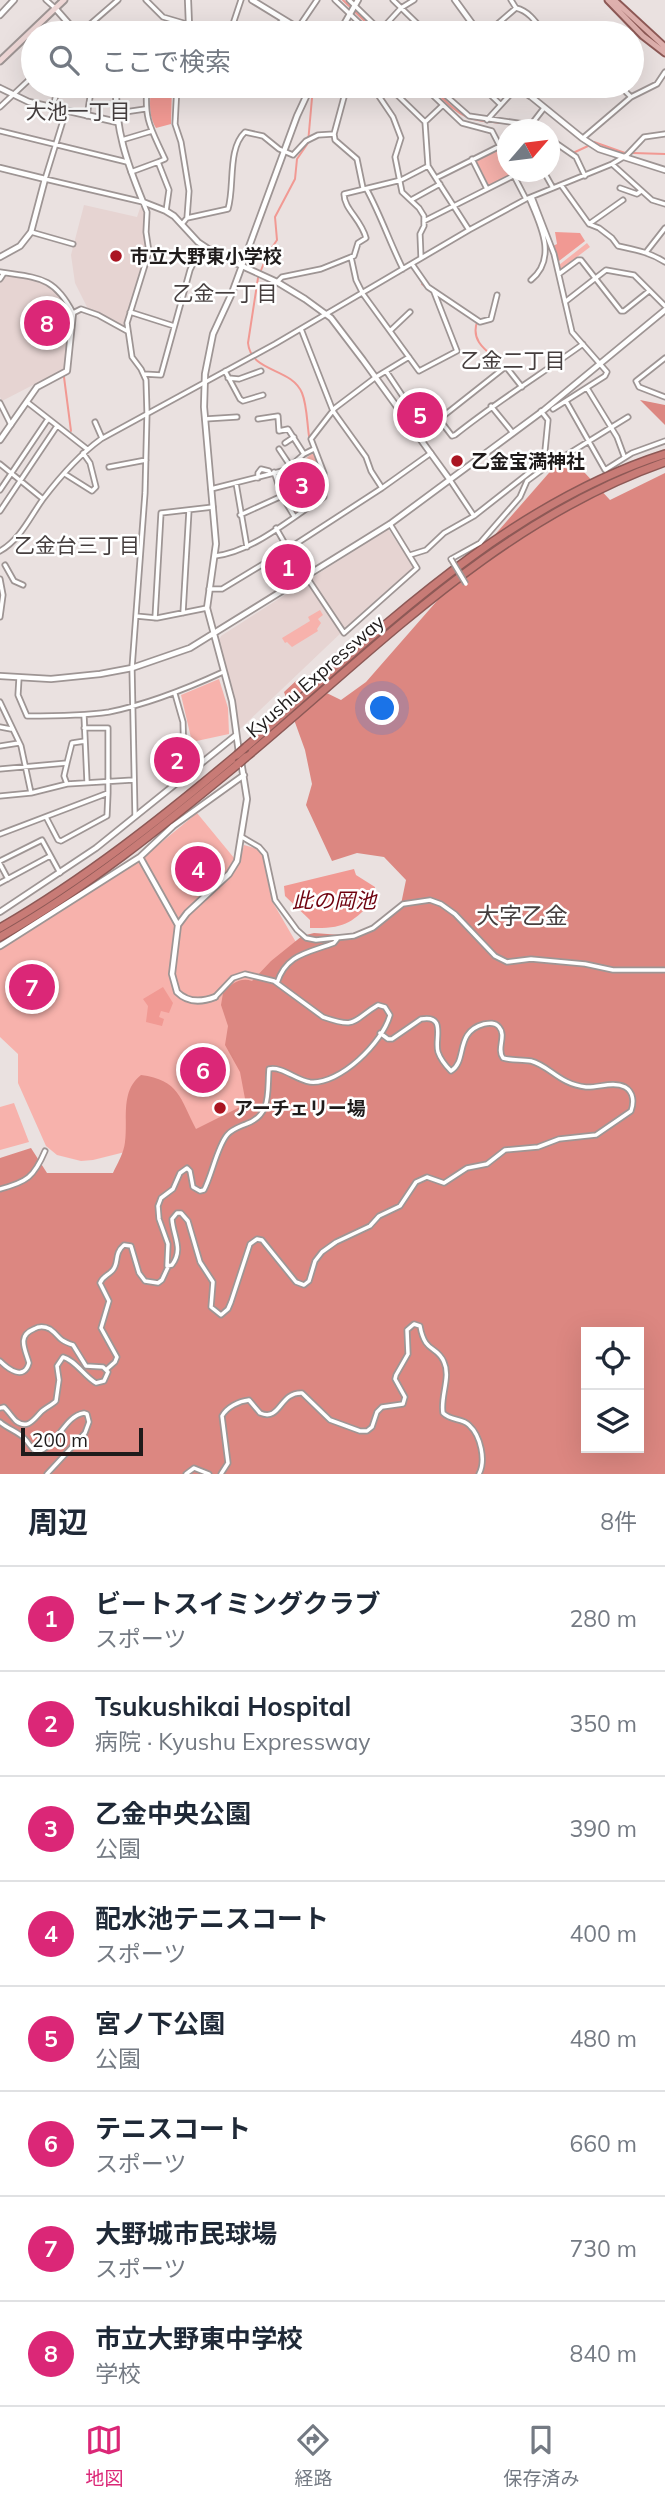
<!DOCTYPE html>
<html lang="ja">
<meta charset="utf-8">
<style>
:root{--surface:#fff;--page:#f2f2f3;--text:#1f2937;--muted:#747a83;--line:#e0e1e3;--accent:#db2777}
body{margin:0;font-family:Mulish,"Noto Sans JP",sans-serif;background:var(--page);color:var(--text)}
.controls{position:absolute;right:21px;bottom:21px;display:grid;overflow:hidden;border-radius:0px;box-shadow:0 7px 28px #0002}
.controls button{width:63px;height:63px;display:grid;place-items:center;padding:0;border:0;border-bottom:2px solid var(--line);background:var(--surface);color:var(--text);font:35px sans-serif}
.compass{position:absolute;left:497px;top:119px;width:63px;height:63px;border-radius:50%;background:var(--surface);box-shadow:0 7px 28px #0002;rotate:62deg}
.scale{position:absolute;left:21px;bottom:18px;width:122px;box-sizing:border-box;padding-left:7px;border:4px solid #1f1b1b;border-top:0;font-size:19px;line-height:24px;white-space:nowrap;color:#1f1b1b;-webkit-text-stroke:5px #fff;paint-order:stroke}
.you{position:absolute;left:383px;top:709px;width:24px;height:24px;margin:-18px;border:5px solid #fff;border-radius:50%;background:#1a73e8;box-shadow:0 0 0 10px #1a73e833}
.badge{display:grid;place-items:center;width:46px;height:46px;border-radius:50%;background:var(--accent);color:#fff;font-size:23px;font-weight:700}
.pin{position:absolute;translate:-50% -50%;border:4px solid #fff;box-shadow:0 2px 7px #0006}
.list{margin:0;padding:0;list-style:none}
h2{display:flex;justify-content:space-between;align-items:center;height:91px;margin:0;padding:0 28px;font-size:30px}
h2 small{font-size:23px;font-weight:400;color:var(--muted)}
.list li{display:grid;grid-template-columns:46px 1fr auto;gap:21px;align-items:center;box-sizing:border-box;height:105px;padding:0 28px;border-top:2px solid var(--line)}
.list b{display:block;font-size:26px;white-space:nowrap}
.list p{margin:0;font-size:23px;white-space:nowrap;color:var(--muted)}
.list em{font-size:23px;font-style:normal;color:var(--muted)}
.icon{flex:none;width:38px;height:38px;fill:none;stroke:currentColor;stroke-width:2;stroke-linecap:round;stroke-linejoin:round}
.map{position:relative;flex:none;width:665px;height:1474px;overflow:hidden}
.search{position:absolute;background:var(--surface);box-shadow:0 7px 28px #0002;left:21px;right:21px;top:21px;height:77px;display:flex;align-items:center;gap:18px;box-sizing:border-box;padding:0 24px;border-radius:38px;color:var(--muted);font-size:26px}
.sheet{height:931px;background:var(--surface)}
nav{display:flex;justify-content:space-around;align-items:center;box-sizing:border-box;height:98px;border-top:2px solid var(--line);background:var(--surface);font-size:19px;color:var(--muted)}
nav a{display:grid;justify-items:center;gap:4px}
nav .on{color:var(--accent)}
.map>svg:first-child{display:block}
.built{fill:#e6d4d2}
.green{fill:#f7b2ac}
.forest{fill:#dc8781;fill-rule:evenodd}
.water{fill:#f19993}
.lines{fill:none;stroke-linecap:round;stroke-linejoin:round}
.stream{stroke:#f19993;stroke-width:2}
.minor-casing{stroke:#9e9594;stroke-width:7}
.tertiary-casing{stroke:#9e9594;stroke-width:8}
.secondary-casing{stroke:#9e9594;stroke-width:9}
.primary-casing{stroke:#8d5956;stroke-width:9}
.motorway-casing{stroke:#8d5956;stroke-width:10}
.minor{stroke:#fff;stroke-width:3.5}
.tertiary{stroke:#fff;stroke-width:4.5}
.secondary{stroke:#eed7d6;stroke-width:5}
.primary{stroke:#deb0ad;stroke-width:5}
.motorway{stroke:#c87b76;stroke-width:7}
.minor-bridge-casing{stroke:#9e9594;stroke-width:7;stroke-linecap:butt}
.motorway-bridge-casing{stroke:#8d5956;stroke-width:10;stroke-linecap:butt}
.minor-bridge{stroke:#fff;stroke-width:3.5}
.motorway-bridge{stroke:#c87b76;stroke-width:7}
.poi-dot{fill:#aa1522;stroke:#fff;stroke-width:2.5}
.labels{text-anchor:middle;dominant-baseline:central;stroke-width:5;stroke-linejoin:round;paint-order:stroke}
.poi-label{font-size:19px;font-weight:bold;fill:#1f1b1b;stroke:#fff;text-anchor:start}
.street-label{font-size:19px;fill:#1f1b1b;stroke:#fff}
.neighbourhood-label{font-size:21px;fill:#463f3f;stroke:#fff}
.water-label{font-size:21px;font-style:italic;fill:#6f0310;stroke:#fff}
.quarter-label{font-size:23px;fill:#463f3f;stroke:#fff}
</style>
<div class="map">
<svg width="665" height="1474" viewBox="0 0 665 1474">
<rect width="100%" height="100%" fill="#eae1e0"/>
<path class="built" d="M 84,205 L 137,217 L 140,208 L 142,206 L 144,210 L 147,253 L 124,327 L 88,309 L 75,283 L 71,255 Z
M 6,274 L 39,281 L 49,285 L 61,296 L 71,315 L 66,368 L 2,401 L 0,397 L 0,283 Z
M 388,529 L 414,567 L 344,630 L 239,730 L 234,693 L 218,643 L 221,636 Z"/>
<path class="green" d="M 499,146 L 507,162 L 508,172 L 512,172 L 514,175 L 487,189 L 472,159 Z
M 587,243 L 590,247 L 560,270 L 559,265 Z
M 411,405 L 416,410 L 422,406 L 433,420 L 420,430 L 406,411 Z
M 314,452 L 322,475 L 322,497 L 294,513 L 278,476 L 290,471 Z
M 320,610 L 323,615 L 318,619 L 321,623 L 317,629 L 318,631 L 292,647 L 287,642 L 285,643 L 282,638 L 310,621 L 308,617 Z
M 219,679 L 228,708 L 229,734 L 192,742 L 181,695 Z
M 197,813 L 239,864 L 244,845 L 258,849 L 262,853 L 272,901 L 304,956 L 245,1069 L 250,1109 L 209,1131 L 93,1160 L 81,1161 L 57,1155 L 46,1146 L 18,1083 L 18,1054 L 0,1037 L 0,950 L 145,856 Z
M 14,1103 L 29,1142 L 0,1150 L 0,1107 Z"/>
<path class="forest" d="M 640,400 L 665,405 L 665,425 Z
M 555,466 L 584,472 L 610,500 L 665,473 L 665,1474 L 0,1474 L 0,1158 L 31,1148 L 47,1173 L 113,1173 C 117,1164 124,1153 125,1142 C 128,1119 120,1091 141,1075 C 179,1080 180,1098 196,1129 L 246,1104 L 240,1072 L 225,1045 L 228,1026 L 221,1005 L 223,993 C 231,984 240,977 252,981 L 271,961 L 302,936 L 314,933 L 341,935 L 376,929 L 400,909 L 406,880 L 384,857 L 357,853 L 332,861 L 306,805 L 312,784 L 305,750 L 284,692 L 298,679 L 341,700 L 366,682 ZM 586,1332 L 639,1332 L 639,1448 L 586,1448 Z"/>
<path class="water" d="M 151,86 L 172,86 L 171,124 L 156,128 C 148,115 150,101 151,86 Z
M 555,232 L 580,233 L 585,241 L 559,261 L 553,246 L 557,244 Z
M 354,869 L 356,875 L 375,887 L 375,899 C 352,923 345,929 310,928 L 310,920 L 285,896 L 284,886 Z
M 163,987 L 173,1003 L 169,1013 L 161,1011 L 159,1017 L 164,1019 L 162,1026 L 146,1022 L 148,1006 L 143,999 Z"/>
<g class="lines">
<path class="stream" d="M 343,0 L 377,33
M 347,33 L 353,21
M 430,86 C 461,116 462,121 506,123
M 515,124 L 534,130
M 550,136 L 566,148
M 594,142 L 625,153
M 573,153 L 588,146
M 633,153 L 665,154
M 422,284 L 432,292
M 448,303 L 477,322 C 471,340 484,349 497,360
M 64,377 L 71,431
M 309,436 C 307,423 307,405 302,393 C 291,367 251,373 248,343 L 258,278 L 267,255 L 277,240 L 275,217 L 295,179 L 297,159 L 308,143 L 312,98 L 318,86"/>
<g class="minor-casing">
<path id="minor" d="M 46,0 L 55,8
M 146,0 L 163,17 L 197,27 L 230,33
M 335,0 L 370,33
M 349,0 L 383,33
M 393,0 L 427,33
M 511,0 L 516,8 C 529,11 536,22 544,33
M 298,28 L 317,0
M 380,31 L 401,8 L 414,0
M 80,33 L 118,0
M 230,33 L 241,0
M 259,33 L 279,24 L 283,20
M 487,33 L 516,8
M 86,86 L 91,91 L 87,116
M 147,86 C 144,121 151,128 165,159 L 158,162 L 169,190 L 166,211
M 177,86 L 175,124 L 181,142 L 189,191 L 187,218 L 182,224
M 347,86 L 334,134 L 335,140 L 357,159 L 363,188
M 372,86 L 393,117 L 401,138 L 395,157 L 402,192 L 419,208 L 424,216 L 424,226 L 420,234 L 421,258
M 388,86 L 425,122 L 428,166 L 469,230
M 423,86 L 462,123 L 492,131 L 508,162
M 435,86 L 469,116 L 531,125
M 481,86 L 500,104
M 620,86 L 631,97
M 529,96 L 535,86
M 0,107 L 33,76
M 53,107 L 57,91 L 61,86
M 66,111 L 45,179 L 143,202 L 147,212 L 146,232 L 149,252 L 127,323 L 132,357 L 141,369 L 146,380 L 147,413 L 145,493 L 132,668 L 135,816
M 118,113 L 145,109
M 487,120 L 518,86
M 425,122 L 443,105
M 527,130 L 544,108
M 0,131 L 127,162
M 583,138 L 631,97 L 657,84 L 665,72
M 550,139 L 576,157 L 585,176
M 122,140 L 152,131
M 472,159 L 487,189
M 550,159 L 551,158
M 612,164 L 652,200 L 665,204
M 428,166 L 401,180 L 344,194 C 344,209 361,219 366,238 L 358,243 L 354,256 L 351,257 L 356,280 L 363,294 L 419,371 L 457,351 L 434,292
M 131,172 L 158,162
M 512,172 L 526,199
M 544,172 L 553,188
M 436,178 L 508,142
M 561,185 L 589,224 L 599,228 L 612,238 L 618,246 C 636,250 649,252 665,262
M 620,188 L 637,194 L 641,191
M 367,190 C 381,216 390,243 403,269
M 532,197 L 554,254 L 572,332 L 607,372 L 605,376 L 553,409
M 529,198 C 540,224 558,258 531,280
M 411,200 L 440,184
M 187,218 L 228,209 C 235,186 227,149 245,132 L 263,136 L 279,149 L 293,155 L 306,141 L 318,135 L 334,134
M 424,221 L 521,172
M 589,224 L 623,200
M 31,232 L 73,244
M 647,251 L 665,228
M 412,264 L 428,287 L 480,322 L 491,319 L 497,295
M 0,272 C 38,278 54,276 73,313 L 81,309 L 98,315 L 127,331
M 559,274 L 578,260 L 581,260 L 621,311 L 624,311 L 649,291
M 0,279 L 4,273
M 277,282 L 282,277 L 321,269 L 351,257
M 565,302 L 606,270 L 634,275 L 665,306
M 130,312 L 174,326
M 301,329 L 333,411 L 366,457 L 371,471 L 382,488
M 391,330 L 410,312
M 665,358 L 636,381 L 639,387 L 665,397
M 225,371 L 240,399 L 243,401 L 263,395
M 386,371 L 408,404 L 400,410
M 144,374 L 161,375 L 190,270 L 202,245
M 228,378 L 239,379 L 261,371
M 587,388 L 617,437 L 624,456
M 566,401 L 605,470 L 632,453 L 665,441
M 27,402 L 87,449
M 0,403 L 11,425
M 491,406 L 513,433
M 205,419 L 237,417
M 258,419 L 278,416 L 279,431 L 288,429 L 304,454
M 439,419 L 452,436 L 455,435 C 496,402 540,375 583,344
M 95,422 L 102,438
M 418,436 L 504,368 L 507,368 L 522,387
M 285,443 L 294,437
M 279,449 L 291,467
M 560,459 L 628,417
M 0,464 L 43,499
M 109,467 L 146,460
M 274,472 L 282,496 L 294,516
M 65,474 L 92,491 L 96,487 L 90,463 L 83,453
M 258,478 L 258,473 L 261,469 L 269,471 L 270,474
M 450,480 L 474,516
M 236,483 L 247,547
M 211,489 L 286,470 L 304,454 L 314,449
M 0,490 L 48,419
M 0,511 L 57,426
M 240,515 L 282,496
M 276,528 L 288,549
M 0,551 C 20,540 30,517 43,499 C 59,478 79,455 101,439 L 275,344 L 469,230 L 526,199 L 612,164 L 627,155 L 644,137 L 665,134
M 410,555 L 426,550 L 444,533 L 474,516 L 544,461 L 548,420 L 541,411
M 215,556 C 253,552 292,517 324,497 L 324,473 L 311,439 L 335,408 L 376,377 L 409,357
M 451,559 L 480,543 L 520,497 L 527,481 L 542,470
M 5,565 L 14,581 L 23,585
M 306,576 L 344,633 L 417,568 L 390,524
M 0,579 L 3,595 L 0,617
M 209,589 L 222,589 L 288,549 L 382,488 L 431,453
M 183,613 L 189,510
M 136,616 L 157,618 L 207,608
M 155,618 L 161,513 L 213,507
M 19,678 L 18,695 L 27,716 C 54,716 82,716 109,712 C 149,704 186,689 223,672
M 175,694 L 183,722 L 184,760 L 189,773
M 0,702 L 21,746 L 31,793
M 84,715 L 87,782
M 0,727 L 11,729
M 84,728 L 108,728 L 108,793
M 0,746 L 19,743
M 67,763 L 72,743 L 85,741
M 0,769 L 67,763 L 64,776 L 67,784 L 31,793 L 0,796
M 67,784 L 133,780
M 0,834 L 108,793 L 107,816 L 61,841 L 58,840 L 46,817
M 242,837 L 259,847 L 265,854 L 275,900 L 297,930 L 306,938 L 316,940 L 354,936 L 373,928 L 403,904 L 430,900 L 441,904 L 455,914 L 495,956 L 507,962 L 531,959 L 585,964 L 613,970 L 665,970
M 0,861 L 42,840 L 60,873
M 0,864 L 8,879
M 0,883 L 50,856
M 277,983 C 286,954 308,953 334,943 L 338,938
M 215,997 L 233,978 L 245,974 L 274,981 L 323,1017 C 358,1029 351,1021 378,1005 L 385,1007 L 390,1015 C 383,1042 340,1085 310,1082 C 296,1080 282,1066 269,1069 C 267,1092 272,1115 246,1124 C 239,1127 232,1129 227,1135 C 217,1147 212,1175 204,1190 L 200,1191 L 193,1187 L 190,1171 L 187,1168 L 180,1173 L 173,1189 L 161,1198 L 158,1206 L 159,1219 L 168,1244 L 167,1266 L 172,1265 C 184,1249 173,1236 172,1219 L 177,1213 L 181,1213 L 188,1221 L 200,1262 L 213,1282 L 211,1307 L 221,1315 L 228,1309 L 231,1302 L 250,1244 L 257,1239 L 262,1240 L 296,1282 L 304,1285 L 309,1281 L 315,1261 L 322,1252 L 336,1242 L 370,1226 L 379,1216 L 400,1206 L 416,1182 L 427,1177 L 444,1183 L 467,1168 L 487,1164 L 505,1150 L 538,1147 L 559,1139 L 596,1135 L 631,1111 C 634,1103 634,1092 625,1087 C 613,1081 598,1088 586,1087 C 559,1084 550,1066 531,1061 C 522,1059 512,1061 503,1058 C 496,1049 507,1036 499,1027 C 495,1022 489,1023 484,1024 C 454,1032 468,1061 451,1071 C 446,1066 440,1058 438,1052 C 434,1040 447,1014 421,1019 L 392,1039 L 388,1039 L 380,1033
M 0,1189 C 27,1182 34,1177 45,1151
M 0,1361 C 8,1369 24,1381 29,1363 C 26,1351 16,1336 34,1329 C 39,1326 44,1326 50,1329 C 61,1337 56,1339 73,1345 L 86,1366 L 103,1367 L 108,1372 L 104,1381 L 96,1383 C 84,1376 75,1360 63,1357 L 57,1366 L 59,1380 L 56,1401 C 52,1405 45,1408 41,1412 C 34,1419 28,1430 16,1421 C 12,1417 8,1411 4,1407 L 0,1408
M 107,1369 L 115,1362 L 117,1357 L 101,1328 L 109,1301 L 100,1283 C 103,1276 107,1276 112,1271 C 120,1263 113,1254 124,1245 L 131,1246 L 139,1273 L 145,1281 L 158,1283 L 162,1280 L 168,1267
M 0,1422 C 8,1429 19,1432 25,1439 C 30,1444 30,1448 37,1452 C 58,1446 64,1416 84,1413 L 87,1414 L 89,1422 L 85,1433 L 47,1474
M 186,1474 L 194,1468 L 209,1474
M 221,1474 L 228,1463 L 222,1416 C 227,1407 239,1401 249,1400 L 260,1413 C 281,1422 279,1392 302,1393 L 330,1420 L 360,1431 L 367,1431 L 372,1427 L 377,1412 L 382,1407 L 403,1404 L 405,1397 L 395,1379 L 396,1375 L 408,1354 L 407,1330 L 414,1324 L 420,1326 C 425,1354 437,1345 444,1362 C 451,1377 440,1397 443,1413 C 451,1421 462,1418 469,1425 C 481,1436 486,1461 479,1474"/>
</g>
<g class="tertiary-casing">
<path id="tertiary" d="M 188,0 L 189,25
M 252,0 L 306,33
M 455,0 L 479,33
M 55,8 L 77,33
M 0,15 L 14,0
M 339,33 L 358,0
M 116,86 C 115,129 127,163 143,202 L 166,211 L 174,216 L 198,242 L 216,254 L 277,282 L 305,299 L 331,318 L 363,360 L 450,480
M 518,86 L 582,138 L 599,149 L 665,170
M 0,88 L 29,102 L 117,122
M 0,168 L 45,179 L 31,232 L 20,246 L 0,257
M 0,440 L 37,387 L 67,371 L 73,313
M 0,676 L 51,679 L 100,674 L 132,668 L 190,648 L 390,524 L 544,410 L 665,310
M 239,753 L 232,701 L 207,608 L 216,544 L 204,407 L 205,374 L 213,334 L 232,293 L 297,116 L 311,86
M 140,857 L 178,925 L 172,974 L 177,992 C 188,1003 202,1002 215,997
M 0,912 L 96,848 L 235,736
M 178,925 L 187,913 L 229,874 L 237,861 L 247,799 L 241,761
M 0,946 L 140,857 L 173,826 L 244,775"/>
</g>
<g class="secondary-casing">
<path id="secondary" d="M 0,61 L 64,0"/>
</g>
<g class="primary-casing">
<path id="primary" d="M 608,0 L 643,36 L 665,53
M 614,0 L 665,47"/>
</g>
<g class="motorway-casing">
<path id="motorway" d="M 246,747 C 372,638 502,506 665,454
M 246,757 C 378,647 499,520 665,462
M 0,928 C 85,879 162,818 237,755
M 0,937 C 85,889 163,826 238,764"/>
</g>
<use href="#minor" class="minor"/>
<use href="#tertiary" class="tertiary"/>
<use href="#secondary" class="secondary"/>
<use href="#primary" class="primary"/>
<use href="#motorway" class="motorway"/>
<g class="minor-bridge-casing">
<path id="minor-bridge" d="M 451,559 L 466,584"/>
</g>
<g class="motorway-bridge-casing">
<path id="motorway-bridge" d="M 237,755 L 246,747
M 238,764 L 246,757"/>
</g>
<use href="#minor-bridge" class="minor-bridge"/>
<use href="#motorway-bridge" class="motorway-bridge"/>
</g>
<g class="poi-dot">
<circle cx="116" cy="256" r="7"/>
<circle cx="457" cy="461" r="7"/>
<circle cx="220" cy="1108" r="7"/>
</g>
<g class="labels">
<g class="poi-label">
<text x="130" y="256">市立大野東小学校</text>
<text x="471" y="461">乙金宝満神社</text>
<text x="234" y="1108">アーチェリー場</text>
</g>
<g class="street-label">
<text transform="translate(315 676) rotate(-41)">Kyushu Expressway</text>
</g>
<g class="neighbourhood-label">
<text x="78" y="111">大池一丁目</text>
<text x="225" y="293">乙金一丁目</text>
<text x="513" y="360">乙金二丁目</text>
<text x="77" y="545">乙金台三丁目</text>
</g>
<g class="water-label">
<text x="334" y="900">此の岡池</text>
</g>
<g class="quarter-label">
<text x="522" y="915">大字乙金</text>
</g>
</g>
</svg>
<div class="controls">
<button><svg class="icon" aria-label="locate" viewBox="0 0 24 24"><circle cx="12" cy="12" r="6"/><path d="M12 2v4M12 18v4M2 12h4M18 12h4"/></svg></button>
<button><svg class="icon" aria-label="layers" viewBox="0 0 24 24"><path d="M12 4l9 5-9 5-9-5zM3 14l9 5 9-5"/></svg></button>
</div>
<svg class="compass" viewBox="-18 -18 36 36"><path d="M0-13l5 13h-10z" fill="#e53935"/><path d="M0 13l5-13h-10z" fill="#747a83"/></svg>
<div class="scale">200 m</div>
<div class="you"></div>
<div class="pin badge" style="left:288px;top:567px">1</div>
<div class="pin badge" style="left:177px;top:760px">2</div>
<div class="pin badge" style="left:302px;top:485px">3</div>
<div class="pin badge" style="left:198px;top:869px">4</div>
<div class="pin badge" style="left:420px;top:415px">5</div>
<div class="pin badge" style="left:203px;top:1070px">6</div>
<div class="pin badge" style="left:32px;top:987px">7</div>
<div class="pin badge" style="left:47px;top:323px">8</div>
<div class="search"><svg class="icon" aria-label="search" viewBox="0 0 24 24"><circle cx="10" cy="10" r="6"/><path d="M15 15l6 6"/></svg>ここで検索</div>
</div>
<section class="sheet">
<h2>周辺<small>8件</small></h2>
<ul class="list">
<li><span class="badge">1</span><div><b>ビートスイミングクラブ</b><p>スポーツ</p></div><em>280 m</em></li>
<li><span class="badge">2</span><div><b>Tsukushikai Hospital</b><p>病院 · Kyushu Expressway</p></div><em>350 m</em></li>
<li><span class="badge">3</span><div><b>乙金中央公園</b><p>公園</p></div><em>390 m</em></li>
<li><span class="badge">4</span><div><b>配水池テニスコート</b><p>スポーツ</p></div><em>400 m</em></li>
<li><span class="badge">5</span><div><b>宮ノ下公園</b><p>公園</p></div><em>480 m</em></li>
<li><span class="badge">6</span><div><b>テニスコート</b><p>スポーツ</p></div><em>660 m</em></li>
<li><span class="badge">7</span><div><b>大野城市民球場</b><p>スポーツ</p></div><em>730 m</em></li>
<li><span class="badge">8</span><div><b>市立大野東中学校</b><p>学校</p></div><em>840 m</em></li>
</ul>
</section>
<nav>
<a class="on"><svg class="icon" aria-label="map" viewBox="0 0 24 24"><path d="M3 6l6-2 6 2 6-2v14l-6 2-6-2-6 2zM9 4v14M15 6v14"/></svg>地図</a>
<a><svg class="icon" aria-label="directions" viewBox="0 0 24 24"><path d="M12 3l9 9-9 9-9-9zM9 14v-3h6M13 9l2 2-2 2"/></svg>経路</a>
<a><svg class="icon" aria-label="saved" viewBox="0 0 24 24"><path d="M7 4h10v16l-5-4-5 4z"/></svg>保存済み</a>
</nav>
